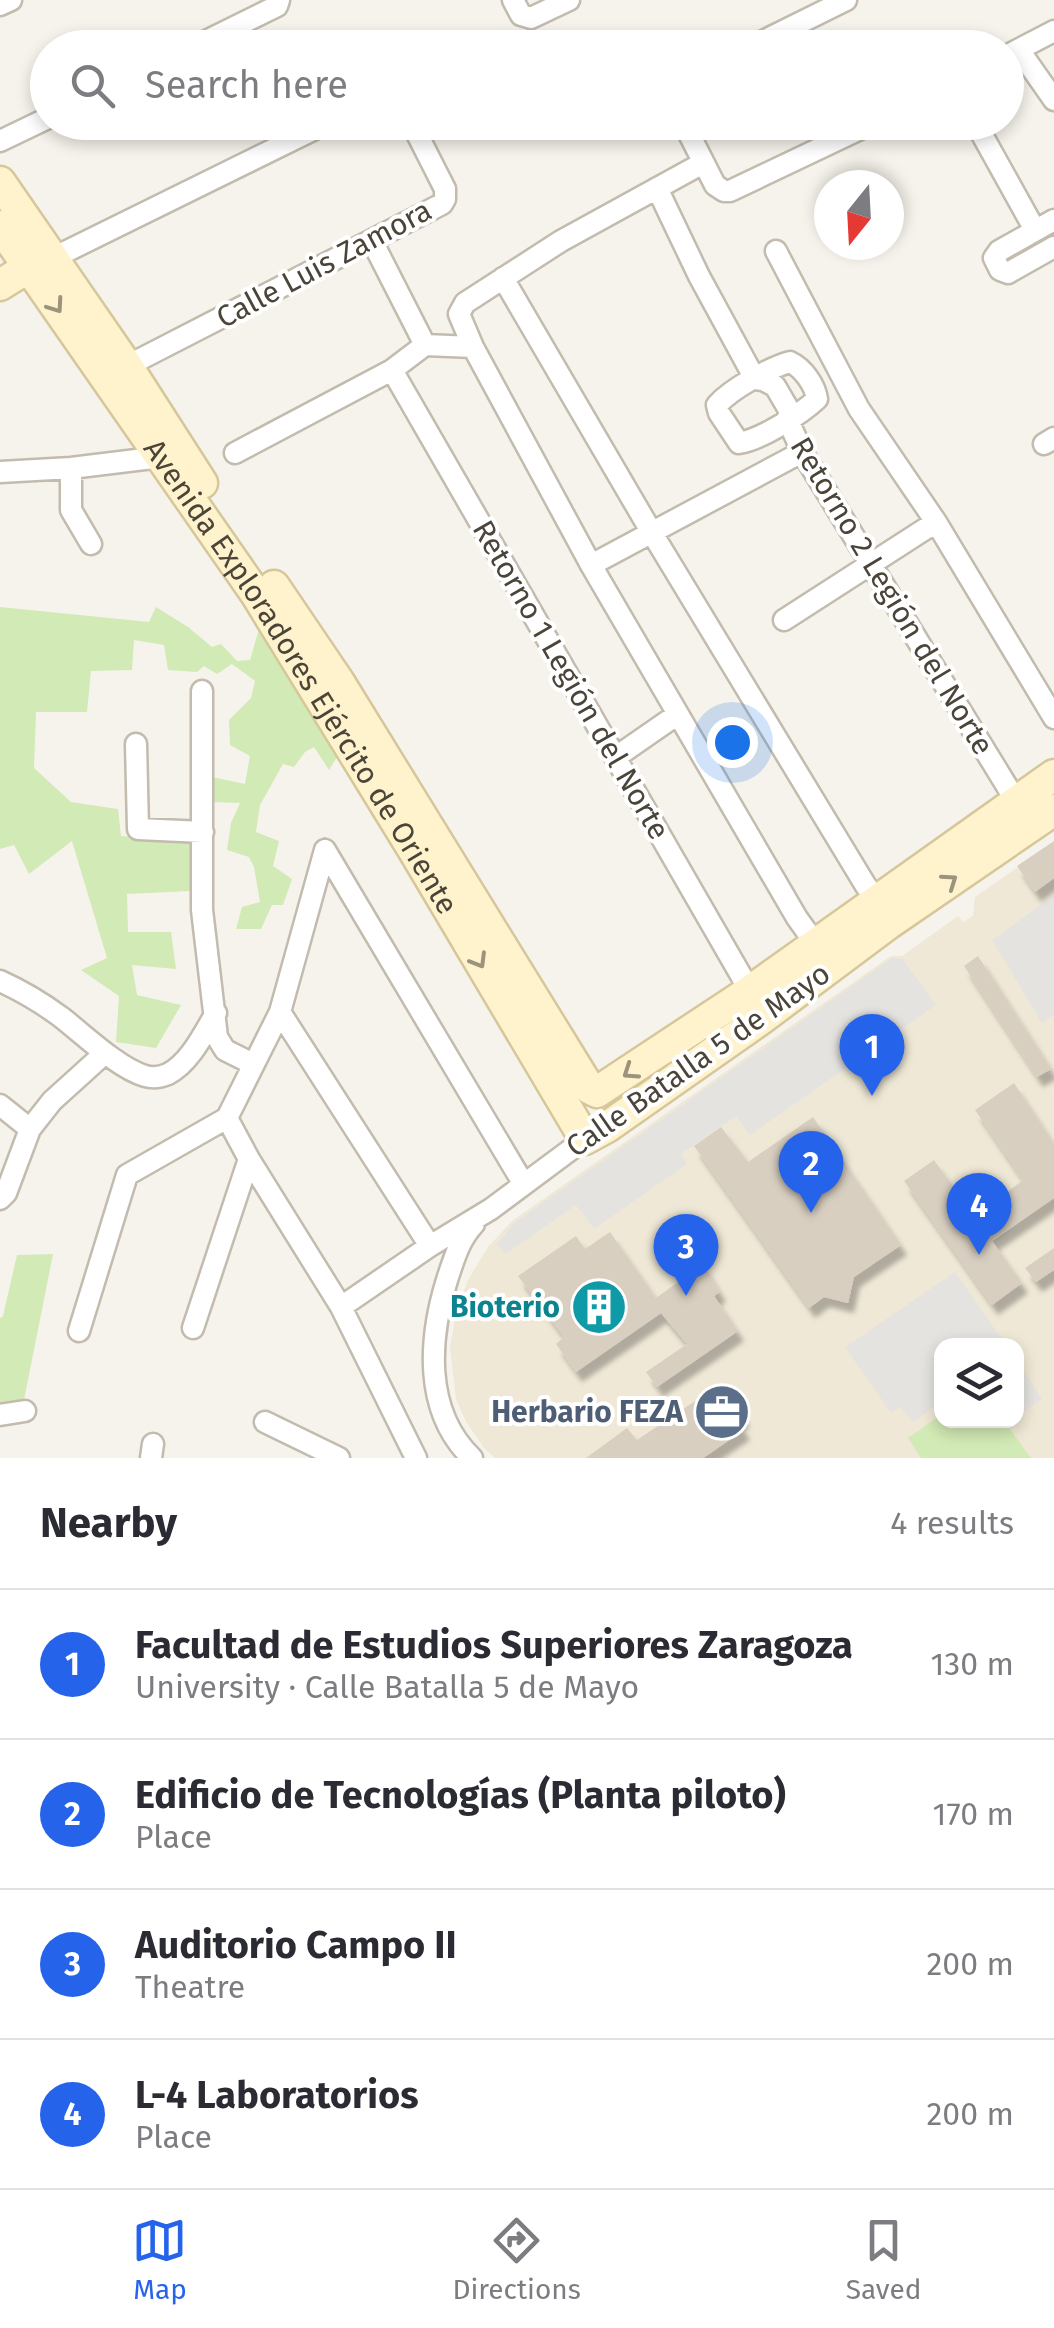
<!DOCTYPE html>
<meta charset="utf-8">
<style>
:root{--surface:#fff;--page:#f7f7f7;--text:#2b2b33;--muted:#7c7c81;--line:#e1e1e2;--accent:#2563eb}
body{margin:0;font-family:"Fira Sans",sans-serif;background:var(--page);color:var(--text)}
.controls{position:absolute;right:30px;bottom:30px;display:grid;overflow:hidden;border-radius:20px;box-shadow:0 5px 15px #0003}
.controls button{width:90px;height:90px;display:grid;place-items:center;padding:0;border:0;border-bottom:2px solid var(--line);background:var(--surface);color:var(--text);font:50px sans-serif}
.compass{position:absolute;left:814px;top:170px;width:90px;height:90px;border-radius:50%;background:var(--surface);box-shadow:0 5px 15px #0003;rotate:198deg}
.you{position:absolute;left:732px;top:742px;width:35px;height:35px;margin:-25px;border:8px solid #fff;border-radius:50%;background:#1a73e8;box-shadow:0 0 0 15px #1a73e833}
.badge{display:grid;place-items:center;width:65px;height:65px;border-radius:50%;background:var(--accent);color:#fff;font-size:32px;font-weight:700}
.pin{position:absolute;translate:-50% -82px;filter:drop-shadow(0 2px 5px #0008)}
.pin::after{content:'';position:absolute;top:52px;width:35px;height:30px;background:inherit;clip-path:polygon(0 0,100% 0,50% 100%)}
.list{margin:0;padding:0;list-style:none}
h2{display:flex;justify-content:space-between;align-items:center;height:130px;margin:0;padding:0 40px;font-size:42px}
h2 small{font-size:32px;font-weight:400;color:var(--muted)}
.list li{display:grid;grid-template-columns:65px 1fr auto;gap:30px;align-items:center;box-sizing:border-box;height:150px;padding:0 40px;border-top:2px solid var(--line)}
.list b{display:block;font-size:38px;white-space:nowrap}
.list p{margin:0;font-size:32px;white-space:nowrap;color:var(--muted)}
.list em{font-size:32px;font-style:normal;color:var(--muted)}
.icon{flex:none;width:55px;height:55px;fill:none;stroke:currentColor;stroke-width:2;stroke-linecap:round;stroke-linejoin:round}
.map{position:relative;flex:none;width:1054px;height:1458px;overflow:hidden}
.search{position:absolute;background:var(--surface);box-shadow:0 5px 15px #0003;left:30px;right:30px;top:30px;height:110px;display:flex;align-items:center;gap:25px;box-sizing:border-box;padding:0 35px;border-radius:55px;color:var(--muted);font-size:38px}
.sheet{height:730px;background:var(--surface)}
nav{display:flex;justify-content:space-around;align-items:center;box-sizing:border-box;height:140px;border-top:2px solid var(--line);background:var(--surface);font-size:28px;color:var(--muted)}
nav a{display:grid;justify-items:center;gap:5px}
nav .on{color:var(--accent)}
.map>svg:first-child{display:block}
.education{fill:#efe8d6;fill-rule:evenodd}
.green{fill:#d2eab5}
.parking{fill:#e5e3e0}
.building{fill:#d8cfc1;filter:url(#shadow)}
.lines{fill:none;stroke-linecap:round;stroke-linejoin:round}
.street-casing{stroke:#c2bbae;stroke-width:25}
.secondary-casing{stroke:#d6c79b;stroke-width:35}
.street{stroke:#fff;stroke-width:20}
.secondary{stroke:#fff3cd;stroke-width:30}
.oneway{stroke:#9c937c}
.labels{text-anchor:middle;dominant-baseline:central;stroke-width:8;stroke-linejoin:round;paint-order:stroke}
.street-label{font-size:30px;fill:#4b4439;stroke:#fff}
.culture-label{font-size:30px;font-weight:bold;fill:#0d838f;stroke:#fff;text-anchor:end}
.service-label{font-size:30px;font-weight:bold;fill:#4e5e75;stroke:#fff;text-anchor:end}
</style>
<div class="map">
<svg width="1054" height="1458" viewBox="0 0 1054 1458">
<defs>
<filter id="shadow"><feDropShadow dx="6" dy="10" stdDeviation="2.5" flood-color="#0004"/></filter>
</defs>
<rect width="100%" height="100%" fill="#f6f3ec"/>
<path class="education" d="M 1054,842 L 1054,1458 L 495,1458 L 484,1448 L 467,1423 L 456,1400 L 450,1347 L 456,1314 L 468,1280 L 488,1247 L 512,1221 L 891,956 L 902,956 L 958,916 L 963,922 L 973,916 L 975,897 ZM 942,1346 L 1016,1346 L 1016,1420 L 942,1420 Z"/>
<path class="green" d="M 0,607 L 149,622 L 156,607 L 188,627 L 212,647 L 221,644 L 237,661 L 250,660 L 259,629 L 340,752 L 329,770 L 314,747 L 305,752 L 294,767 L 283,764 L 260,805 L 256,832 L 279,841 L 273,866 L 292,879 L 283,905 L 272,905 L 261,929 L 236,929 L 242,907 L 260,902 L 254,867 L 249,857 L 227,850 L 231,823 L 240,803 L 211,802 L 212,777 L 245,784 L 250,756 L 230,745 L 229,720 L 251,698 L 255,681 L 232,664 L 217,674 L 204,666 L 197,672 L 168,670 L 164,645 L 134,640 L 132,670 L 91,671 L 87,712 L 36,712 L 34,768 L 71,802 L 118,809 L 121,836 L 191,841 L 190,891 L 127,894 L 128,932 L 171,932 L 176,969 L 132,965 L 137,995 L 181,1005 L 156,1048 L 116,1042 L 119,996 L 81,970 L 107,958 L 72,841 L 29,874 L 14,845 L 0,849 Z
M 53,1254 L 23,1405 L 0,1410 L 0,1318 L 3,1316 L 17,1255 Z
M 941,1415 L 942,1420 L 1004,1421 L 1031,1458 L 921,1458 L 908,1438 Z"/>
<path class="parking" d="M 1054,895 L 1054,1014 L 1042,1023 L 992,940 Z
M 892,958 L 903,959 L 936,1005 L 750,1135 L 736,1116 L 681,1154 L 687,1164 L 594,1229 L 576,1205 L 505,1254 L 497,1244 L 514,1223 Z
M 955,1272 L 1006,1345 L 942,1346 L 941,1402 L 913,1422 L 900,1407 L 891,1413 L 845,1347 Z
M 1017,1361 L 1042,1399 L 1017,1416 L 1016,1416 Z"/>
<path class="building" d="M 1054,841 L 1054,878 L 1035,892 L 1017,866 Z
M 978,956 L 1051,1069 L 1037,1077 L 964,966 Z
M 1014,1083 L 1054,1144 L 1054,1198 L 992,1241 L 1022,1283 L 992,1305 L 904,1181 L 934,1160 L 975,1217 L 1023,1180 L 975,1110 Z
M 813,1117 L 901,1245 L 854,1277 L 848,1303 L 824,1297 L 809,1308 L 694,1146 L 721,1127 L 748,1162 Z
M 610,1232 L 656,1298 L 703,1264 L 720,1292 L 714,1296 L 738,1331 L 657,1387 L 646,1372 L 687,1344 L 661,1313 L 576,1372 L 556,1344 L 564,1337 L 518,1276 L 576,1236 L 585,1249 Z
M 1054,1248 L 1054,1270 L 1036,1282 L 1025,1268 Z
M 719,1385 L 744,1417 L 738,1421 L 744,1430 L 703,1458 L 586,1458 L 627,1428 L 637,1440 Z"/>
<g class="lines">
<g class="street-casing">
<path id="street" d="M 513,0 L 521,15 L 531,18 L 569,0
M 0,5 L 11,0
M 192,48 L 277,6 L 279,0
M 749,48 L 846,0
M 1019,50 L 1054,100
M 1006,56 L 1054,31
M 683,122 L 715,185 L 724,191 L 730,191 L 875,122
M 975,122 L 1035,230
M 0,141 L 48,118
M 703,163 L 561,241 L 465,303 L 459,314 L 473,347 L 591,565 L 797,918 L 815,943
M 657,188 L 699,276 L 755,379 L 763,380 L 775,386 L 789,410 L 788,420 L 802,452 L 1016,801
M 1054,220 L 999,251 L 994,258 L 1000,270 L 1008,273 L 1054,247
M 372,241 L 425,345
M 776,251 L 859,409 L 936,522 L 1054,718
M 53,258 L 329,122
M 503,278 L 652,533 L 866,886 L 877,899
M 790,362 C 803,368 815,385 817,399 C 801,414 762,439 739,443 L 719,413 L 717,405 C 731,389 769,368 790,362 Z
M 127,366 L 442,204 L 445,199 L 445,189 L 411,122
M 392,370 L 750,991
M 1044,444 L 1054,438
M 235,453 L 392,370 L 425,345 L 473,347
M 71,468 L 71,510 L 91,544
M 0,472 L 71,468 L 161,457
M 591,565 L 802,452
M 784,620 L 936,522
M 202,691 L 202,910 L 217,1037 L 225,1050 L 253,1064
M 136,744 L 138,829 L 203,832
M 616,757 L 678,714
M 325,850 L 523,1183
M 0,981 C 22,991 42,1003 61,1017 C 83,1034 118,1068 145,1076 C 152,1078 161,1077 168,1074 C 190,1063 204,1033 216,1013
M 280,1012 L 430,1246
M 0,1105 L 30,1129
M 227,1118 L 249,1159 L 341,1307 L 416,1458
M 227,1118 L 280,1012 L 325,850
M 0,1199 L 6,1193 L 30,1129 L 52,1101 L 105,1053
M 341,1307 L 430,1246 L 491,1209 L 585,1139
M 193,1328 L 249,1159
M 79,1331 L 127,1175 L 227,1118
M 0,1415 L 25,1411
M 265,1422 L 339,1458
M 151,1458 L 153,1444
M 472,1458 C 423,1411 429,1338 447,1280 C 454,1259 459,1240 474,1224"/>
</g>
<g class="secondary-casing">
<g id="secondary">
<path d="M 0,182 L 127,366 L 202,483"/>
<path id="s1" d="M 0,226 L 256,594 L 414,851 L 585,1139 L 607,1127 L 761,1019 L 888,924 L 1054,810"/>
<path d="M 0,285 L 29,267"/>
<path d="M 274,586 L 339,682 L 583,1078 L 589,1088 L 597,1092 L 750,991 L 1054,775"/>
</g>
</g>
<use href="#street" class="street"/>
<use href="#secondary" class="secondary"/>
</g>
<defs><path id="oneway-chevron" d="M-2-3.5L2.5 0L-2 3.5" fill="none" stroke-width="1.6" stroke-linecap="round" stroke-linejoin="round" transform="scale(2.5)"/></defs>
<g class="oneway">
<use href="#oneway-chevron" transform="translate(56 306) rotate(55)"/>
<use href="#oneway-chevron" transform="translate(950 881) rotate(-35)"/>
<use href="#oneway-chevron" transform="translate(479 961) rotate(59)"/>
<use href="#oneway-chevron" transform="translate(630 1072) rotate(146)"/>
</g>
<defs>
<g id="building-disc" transform="scale(2.875)"><circle r="9.5" fill="#0f9aa8" stroke="#fff"/><path d="M-4-6H4V6H1V3H-1V6H-4ZM-2.5-4.3h1.7v1.8h-1.7ZM.8-4.3h1.7v1.8H.8ZM-2.5-1h1.7V.8h-1.7ZM.8-1h1.7V.8H.8Z" fill="#fff"/></g>
<g id="office-disc" transform="scale(2.875)"><circle r="9.5" fill="#5c6f8a" stroke="#fff"/><path d="M-6-3h4V-5.5h4V-3h4V5H-6ZM-1-4.5V-3h2v-1.5ZM-6 0V1H6V0Z" fill="#fff"/></g>
</defs>
<g fill-rule="evenodd">
<use href="#building-disc" x="599" y="1307"/>
<use href="#office-disc" x="722" y="1412"/>
</g>
<g class="labels">
<g class="street-label">
<text transform="translate(324 264) rotate(-28)">Calle Luis Zamora</text>
<text transform="translate(892 596) rotate(59)">Retorno 2 Legión del Norte</text>
<text stroke="none"><textPath href="#s1" startOffset="542">Avenida Exploradores Ejército de Oriente</textPath></text>
<text transform="translate(571 680) rotate(60)">Retorno 1 Legión del Norte</text>
<text transform="translate(698 1060) rotate(-35)">Calle Batalla 5 de Mayo</text>
</g>
<g class="culture-label">
<text x="560" y="1307">Bioterio</text>
</g>
<g class="service-label">
<text x="683" y="1412">Herbario FEZA</text>
</g>
</g>
</svg>
<div class="controls">
<button><svg class="icon" aria-label="layers" viewBox="0 0 24 24"><path d="M12 4l9 5-9 5-9-5zM3 14l9 5 9-5"/></svg></button>
</div>
<svg class="compass" viewBox="-18 -18 36 36"><path d="M0-13l5 13h-10z" fill="#e53935"/><path d="M0 13l5-13h-10z" fill="#7c7c81"/></svg>
<div class="you"></div>
<div class="pin badge" style="left:872px;top:1096px">1</div>
<div class="pin badge" style="left:811px;top:1213px">2</div>
<div class="pin badge" style="left:686px;top:1296px">3</div>
<div class="pin badge" style="left:979px;top:1255px">4</div>
<div class="search"><svg class="icon" aria-label="search" viewBox="0 0 24 24"><circle cx="10" cy="10" r="6"/><path d="M15 15l6 6"/></svg>Search here</div>
</div>
<section class="sheet">
<h2>Nearby<small>4 results</small></h2>
<ul class="list">
<li><span class="badge">1</span><div><b>Facultad de Estudios Superiores Zaragoza</b><p>University · Calle Batalla 5 de Mayo</p></div><em>130 m</em></li>
<li><span class="badge">2</span><div><b>Edificio de Tecnologías (Planta piloto)</b><p>Place</p></div><em>170 m</em></li>
<li><span class="badge">3</span><div><b>Auditorio Campo II</b><p>Theatre</p></div><em>200 m</em></li>
<li><span class="badge">4</span><div><b>L-4 Laboratorios</b><p>Place</p></div><em>200 m</em></li>
</ul>
</section>
<nav>
<a class="on"><svg class="icon" aria-label="map" viewBox="0 0 24 24"><path d="M3 6l6-2 6 2 6-2v14l-6 2-6-2-6 2zM9 4v14M15 6v14"/></svg>Map</a>
<a><svg class="icon" aria-label="directions" viewBox="0 0 24 24"><path d="M12 3l9 9-9 9-9-9zM9 14v-3h6M13 9l2 2-2 2"/></svg>Directions</a>
<a><svg class="icon" aria-label="saved" viewBox="0 0 24 24"><path d="M7 4h10v16l-5-4-5 4z"/></svg>Saved</a>
</nav>
